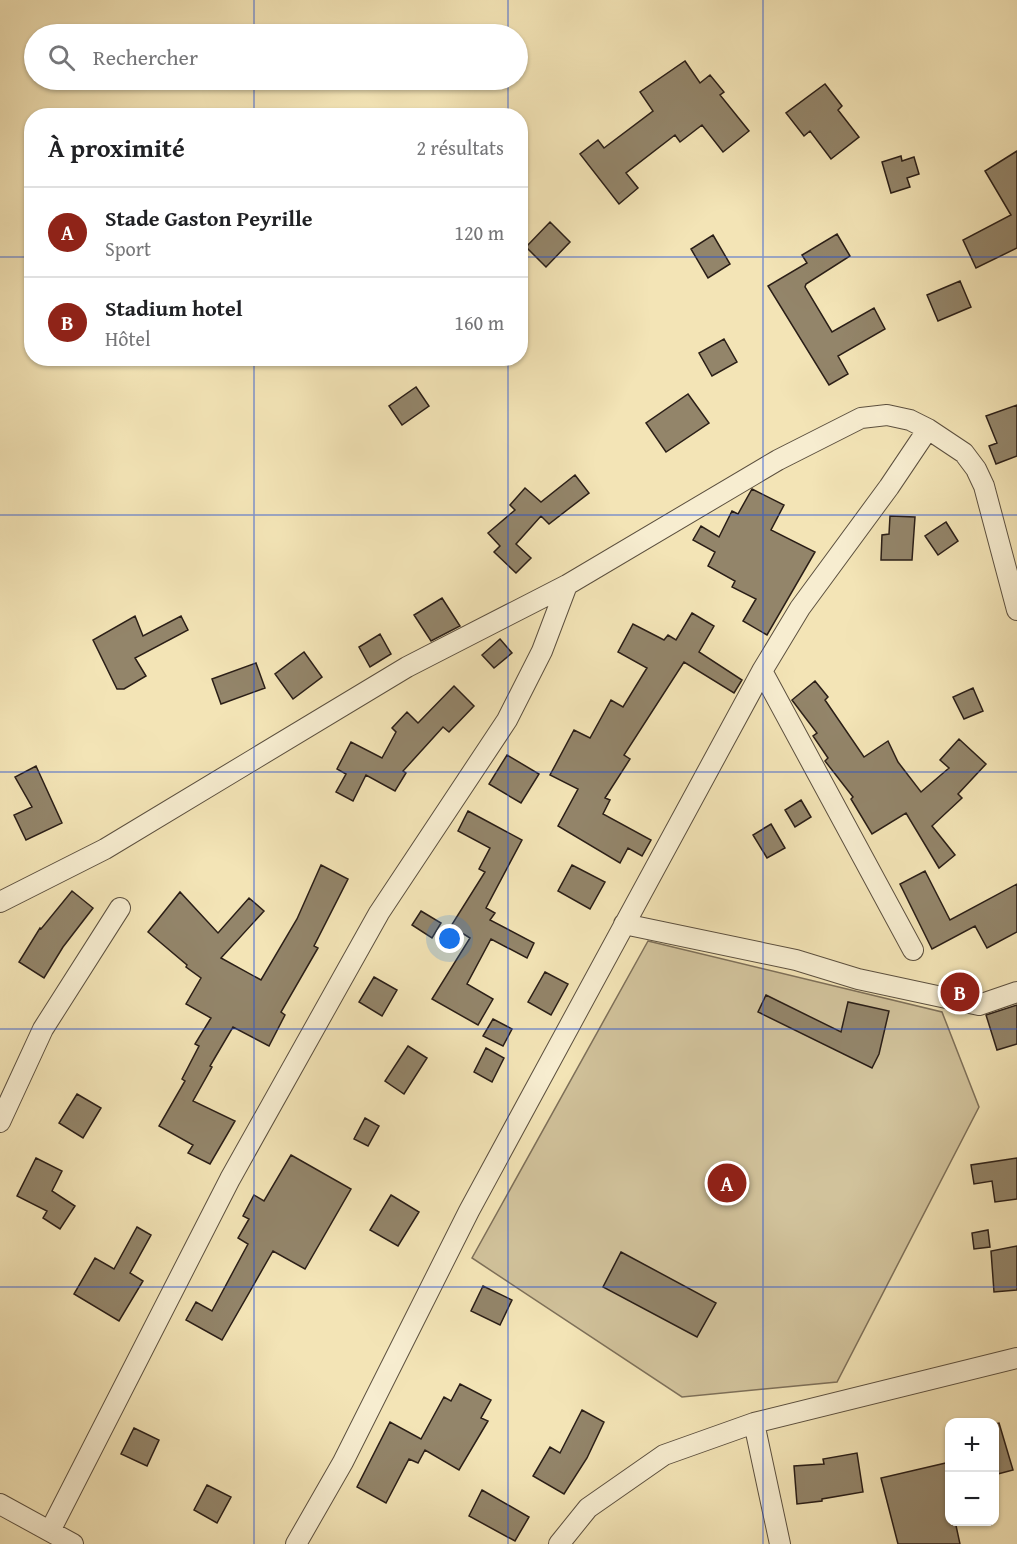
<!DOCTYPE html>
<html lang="fr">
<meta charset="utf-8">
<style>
:root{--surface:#fff;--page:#f2f2f2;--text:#202124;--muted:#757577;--line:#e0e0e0;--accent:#8f2418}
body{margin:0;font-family:"Gentium Book Plus",serif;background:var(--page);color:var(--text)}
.controls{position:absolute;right:18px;bottom:18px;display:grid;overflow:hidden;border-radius:12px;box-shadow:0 2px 4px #0004}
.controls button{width:54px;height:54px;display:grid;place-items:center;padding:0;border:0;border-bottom:2px solid var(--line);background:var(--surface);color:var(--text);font:30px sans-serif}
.you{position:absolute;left:450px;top:939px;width:21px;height:21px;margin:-15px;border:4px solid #fff;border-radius:50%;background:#1a73e8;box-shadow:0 0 0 9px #1a73e833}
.badge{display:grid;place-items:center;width:39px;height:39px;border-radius:50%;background:var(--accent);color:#fff;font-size:20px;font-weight:700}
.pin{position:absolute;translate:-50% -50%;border:3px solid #fff;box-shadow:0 2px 6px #0006}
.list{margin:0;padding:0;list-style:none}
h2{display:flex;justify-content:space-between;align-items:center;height:78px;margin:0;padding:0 24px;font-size:26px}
h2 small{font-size:20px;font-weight:400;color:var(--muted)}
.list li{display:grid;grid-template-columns:39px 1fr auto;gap:18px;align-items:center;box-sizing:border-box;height:90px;padding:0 24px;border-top:2px solid var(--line)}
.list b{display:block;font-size:22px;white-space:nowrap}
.list p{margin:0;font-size:20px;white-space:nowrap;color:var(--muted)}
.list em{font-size:20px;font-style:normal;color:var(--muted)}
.icon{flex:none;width:33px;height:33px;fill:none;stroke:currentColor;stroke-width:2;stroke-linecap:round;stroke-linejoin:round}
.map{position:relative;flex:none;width:1017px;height:1544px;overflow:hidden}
.search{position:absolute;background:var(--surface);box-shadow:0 2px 4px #0004;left:24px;top:24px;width:504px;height:66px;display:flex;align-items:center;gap:15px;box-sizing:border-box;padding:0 21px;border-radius:33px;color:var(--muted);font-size:22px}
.panel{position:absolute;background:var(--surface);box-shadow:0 2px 4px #0004;left:24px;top:108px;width:504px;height:258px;border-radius:24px}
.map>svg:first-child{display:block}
.garden{fill:#d1c29b;stroke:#7e7059;stroke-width:1.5}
.building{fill:#93856a;stroke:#2a1e17;stroke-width:1.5}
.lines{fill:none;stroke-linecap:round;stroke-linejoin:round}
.street-casing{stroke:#5c503f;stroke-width:22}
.street{stroke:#f7edd0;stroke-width:20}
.grid{fill:none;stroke:#1d4ed8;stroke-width:1.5;stroke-opacity:0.55}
</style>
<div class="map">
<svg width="1017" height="1544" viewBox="0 0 1017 1544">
<rect width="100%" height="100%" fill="#f3e4b6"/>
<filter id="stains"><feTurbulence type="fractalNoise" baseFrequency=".00333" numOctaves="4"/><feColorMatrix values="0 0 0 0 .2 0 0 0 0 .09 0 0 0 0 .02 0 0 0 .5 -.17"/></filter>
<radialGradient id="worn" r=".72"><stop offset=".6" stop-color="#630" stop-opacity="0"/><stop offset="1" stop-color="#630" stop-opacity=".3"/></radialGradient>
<path class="garden" d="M 648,941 L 942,1012 L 979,1107 L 837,1382 L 682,1397 L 472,1258 Z"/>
<path class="building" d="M 685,61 L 700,83 L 710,75 L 724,92 L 720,95 L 749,131 L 723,152 L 702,125 L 680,142 L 675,135 L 626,173 L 638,188 L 619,204 L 580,154 L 598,140 L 604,148 L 653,111 L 640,92 Z
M 825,84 L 842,106 L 838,110 L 859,137 L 831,159 L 810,131 L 804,136 L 786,113 Z
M 1017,151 L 1017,248 L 976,268 L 963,240 L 1011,215 L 985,171 Z
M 901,156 L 902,161 L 914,157 L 919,174 L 907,178 L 910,187 L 891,193 L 882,162 Z
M 550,222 L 570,242 L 546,267 L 526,247 Z
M 837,234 L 850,256 L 806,284 L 805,287 L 832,332 L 874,308 L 885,329 L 838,356 L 848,374 L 829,385 L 768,286 L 807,263 L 802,255 Z
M 713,235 L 730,264 L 708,278 L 691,249 Z
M 960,281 L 971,307 L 938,321 L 927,295 Z
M 724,339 L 737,362 L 712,376 L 699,353 Z
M 416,387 L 429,406 L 402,425 L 389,406 Z
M 688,394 L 709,423 L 666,452 L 646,423 Z
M 1017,405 L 1017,456 L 996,464 L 989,446 L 997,443 L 986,416 Z
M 575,475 L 589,493 L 549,524 L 541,516 L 516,544 L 531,558 L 516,573 L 494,552 L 500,546 L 488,533 L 515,510 L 510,505 L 525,488 L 541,502 Z
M 752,489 L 784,505 L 771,530 L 815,552 L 767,635 L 743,621 L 756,599 L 732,587 L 735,581 L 708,566 L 715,552 L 693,540 L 701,526 L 719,537 L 732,511 L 738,514 Z
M 890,516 L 915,517 L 912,560 L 881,560 L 882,535 L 889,534 Z
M 946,522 L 958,541 L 938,555 L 925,536 Z
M 442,598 L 460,626 L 431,641 L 414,615 Z
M 692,613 L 714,626 L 699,652 L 742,680 L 734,693 L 684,662 L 624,755 L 630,759 L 605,798 L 610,800 L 603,814 L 651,840 L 642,856 L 628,848 L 620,863 L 558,826 L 578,789 L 550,775 L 574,730 L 590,738 L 611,700 L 623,707 L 647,668 L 618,652 L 633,624 L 664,640 L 668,635 L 676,640 Z
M 135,616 L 143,636 L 181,616 L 188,630 L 135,658 L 146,676 L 124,689 L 117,689 L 93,640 Z
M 380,634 L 391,654 L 370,667 L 359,647 Z
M 500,639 L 512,653 L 494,668 L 482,655 Z
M 304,652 L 322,677 L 293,699 L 275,674 Z
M 256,663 L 265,688 L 221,704 L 212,679 Z
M 815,681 L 828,697 L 825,700 L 864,757 L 888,741 L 898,762 L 921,792 L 949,768 L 940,760 L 959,739 L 986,764 L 958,794 L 962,798 L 932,826 L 955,855 L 939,868 L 906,813 L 872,834 L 851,799 L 853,797 L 825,761 L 828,758 L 813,736 L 817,733 L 792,700 Z
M 454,686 L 474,706 L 449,732 L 443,727 L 403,771 L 406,773 L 395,791 L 366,775 L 353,801 L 336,792 L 346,774 L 337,769 L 351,742 L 382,758 L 396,732 L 392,728 L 407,712 L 418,723 Z
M 973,688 L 983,711 L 964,719 L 953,697 Z
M 507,755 L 539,774 L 521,803 L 489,784 Z
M 36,766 L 62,823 L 26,840 L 14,815 L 32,807 L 15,777 Z
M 801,800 L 811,817 L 795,827 L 785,810 Z
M 468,811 L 522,840 L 486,908 L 495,913 L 490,920 L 534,943 L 527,958 L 491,939 L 467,984 L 493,999 L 478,1025 L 432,999 L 470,938 L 451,926 L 485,872 L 479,869 L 490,848 L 458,831 Z
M 771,824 L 785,848 L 767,858 L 753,835 Z
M 321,865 L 348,879 L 314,946 L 318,948 L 281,1012 L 285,1015 L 269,1046 L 233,1027 L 210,1066 L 212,1067 L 193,1101 L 235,1121 L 210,1164 L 188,1153 L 193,1145 L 159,1126 L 185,1081 L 182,1079 L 199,1046 L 195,1044 L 211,1018 L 186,1004 L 201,978 L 186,967 L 187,965 L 148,932 L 180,892 L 218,933 L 249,898 L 264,911 L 221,958 L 261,980 L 297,919 Z
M 572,865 L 605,882 L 590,909 L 558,891 Z
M 925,871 L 950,920 L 1017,884 L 1017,932 L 987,948 L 975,926 L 932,949 L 900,884 Z
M 72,891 L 93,908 L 63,947 L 44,978 L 19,962 L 40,928 L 41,929 Z
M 421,911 L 441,923 L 432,938 L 412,925 Z
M 545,972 L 568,984 L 551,1015 L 528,1002 Z
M 374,977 L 397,990 L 382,1016 L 359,1002 Z
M 766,995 L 841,1032 L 848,1002 L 889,1011 L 879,1054 L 872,1068 L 758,1012 Z
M 1017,1005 L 1017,1044 L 997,1050 L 986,1015 Z
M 493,1019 L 512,1029 L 503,1046 L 483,1036 Z
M 408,1046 L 427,1058 L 404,1094 L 385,1081 Z
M 486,1048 L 504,1058 L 492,1082 L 474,1072 Z
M 77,1094 L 101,1108 L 83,1138 L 59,1123 Z
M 365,1118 L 379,1126 L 368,1146 L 354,1139 Z
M 291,1155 L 351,1189 L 305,1269 L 273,1251 L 222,1340 L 186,1320 L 196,1302 L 212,1311 L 248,1244 L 238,1238 L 249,1219 L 243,1216 L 254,1195 L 264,1201 Z
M 36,1158 L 62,1171 L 52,1191 L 75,1206 L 60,1229 L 43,1218 L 47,1211 L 17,1196 Z
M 1017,1158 L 1017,1199 L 995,1202 L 992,1181 L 974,1184 L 971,1165 Z
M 391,1195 L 419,1212 L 398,1246 L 370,1230 Z
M 137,1227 L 151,1235 L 130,1273 L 143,1281 L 119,1321 L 74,1294 L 95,1258 L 114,1269 Z
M 988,1230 L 990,1247 L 974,1249 L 972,1233 Z
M 1017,1246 L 1017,1290 L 994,1292 L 991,1251 Z
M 621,1252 L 716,1303 L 697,1337 L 603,1287 Z
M 483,1286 L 512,1300 L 500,1325 L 471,1311 Z
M 460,1384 L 491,1400 L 481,1418 L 488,1421 L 459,1470 L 425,1450 L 418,1463 L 409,1459 L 386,1503 L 357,1487 L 390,1422 L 421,1439 L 444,1397 L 451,1401 Z
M 582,1410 L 604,1422 L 587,1458 L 564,1494 L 533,1476 L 550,1447 L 560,1453 Z
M 999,1423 L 1013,1470 L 994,1475 L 994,1424 Z
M 134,1428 L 159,1440 L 147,1466 L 121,1454 Z
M 857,1453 L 863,1492 L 822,1499 L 822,1501 L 797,1504 L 794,1466 L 824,1464 L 823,1459 Z
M 950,1462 L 950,1521 L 955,1521 L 960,1544 L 898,1544 L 881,1478 Z
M 207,1485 L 231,1497 L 217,1523 L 194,1510 Z
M 482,1490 L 529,1517 L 515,1541 L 469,1516 Z"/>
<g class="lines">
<g class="street-casing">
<path id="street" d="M 762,671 L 913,950
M 0,902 L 105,849 L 407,667 L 567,585 L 778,460 L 861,418 L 887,415 L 910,420 L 928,429 L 964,453 L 976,469 L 984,486 L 1017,610
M 624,924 L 796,960 L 858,979 L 979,1005 L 1017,992
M 0,1122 L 43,1029 L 120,908
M 754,1423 L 780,1544
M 0,1504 L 73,1544
M 50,1531 L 230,1179 L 379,913 L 507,720 L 542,651 L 567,585
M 296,1544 L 343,1462 L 469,1211 L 762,671 L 800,608 L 889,487 L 928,429
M 559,1544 L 588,1508 L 664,1455 L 754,1423 L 1017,1358"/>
</g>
<use href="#street" class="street"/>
</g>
<path class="grid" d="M 254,0 L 254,34M 508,0 L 508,34M 763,0 L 763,1544M 254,80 L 254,116M 508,80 L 508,116M 0,257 L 32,257M 520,257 L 1017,257M 254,358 L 254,1544M 508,358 L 508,1544M 0,515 L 1017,515M 0,772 L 1017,772M 0,1029 L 1017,1029M 0,1287 L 1017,1287"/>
<rect width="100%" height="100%" filter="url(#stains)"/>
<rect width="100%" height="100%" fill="url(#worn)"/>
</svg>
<div class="controls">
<button>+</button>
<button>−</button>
</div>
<div class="you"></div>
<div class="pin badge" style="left:727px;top:1183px">A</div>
<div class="pin badge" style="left:960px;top:992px">B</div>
<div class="search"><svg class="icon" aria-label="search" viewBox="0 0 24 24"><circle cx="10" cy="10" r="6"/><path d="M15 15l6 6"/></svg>Rechercher</div>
<section class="panel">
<h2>À proximité<small>2 résultats</small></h2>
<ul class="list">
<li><span class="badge">A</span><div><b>Stade Gaston Peyrille</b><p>Sport</p></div><em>120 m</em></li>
<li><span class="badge">B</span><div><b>Stadium hotel</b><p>Hôtel</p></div><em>160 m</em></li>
</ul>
</section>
</div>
